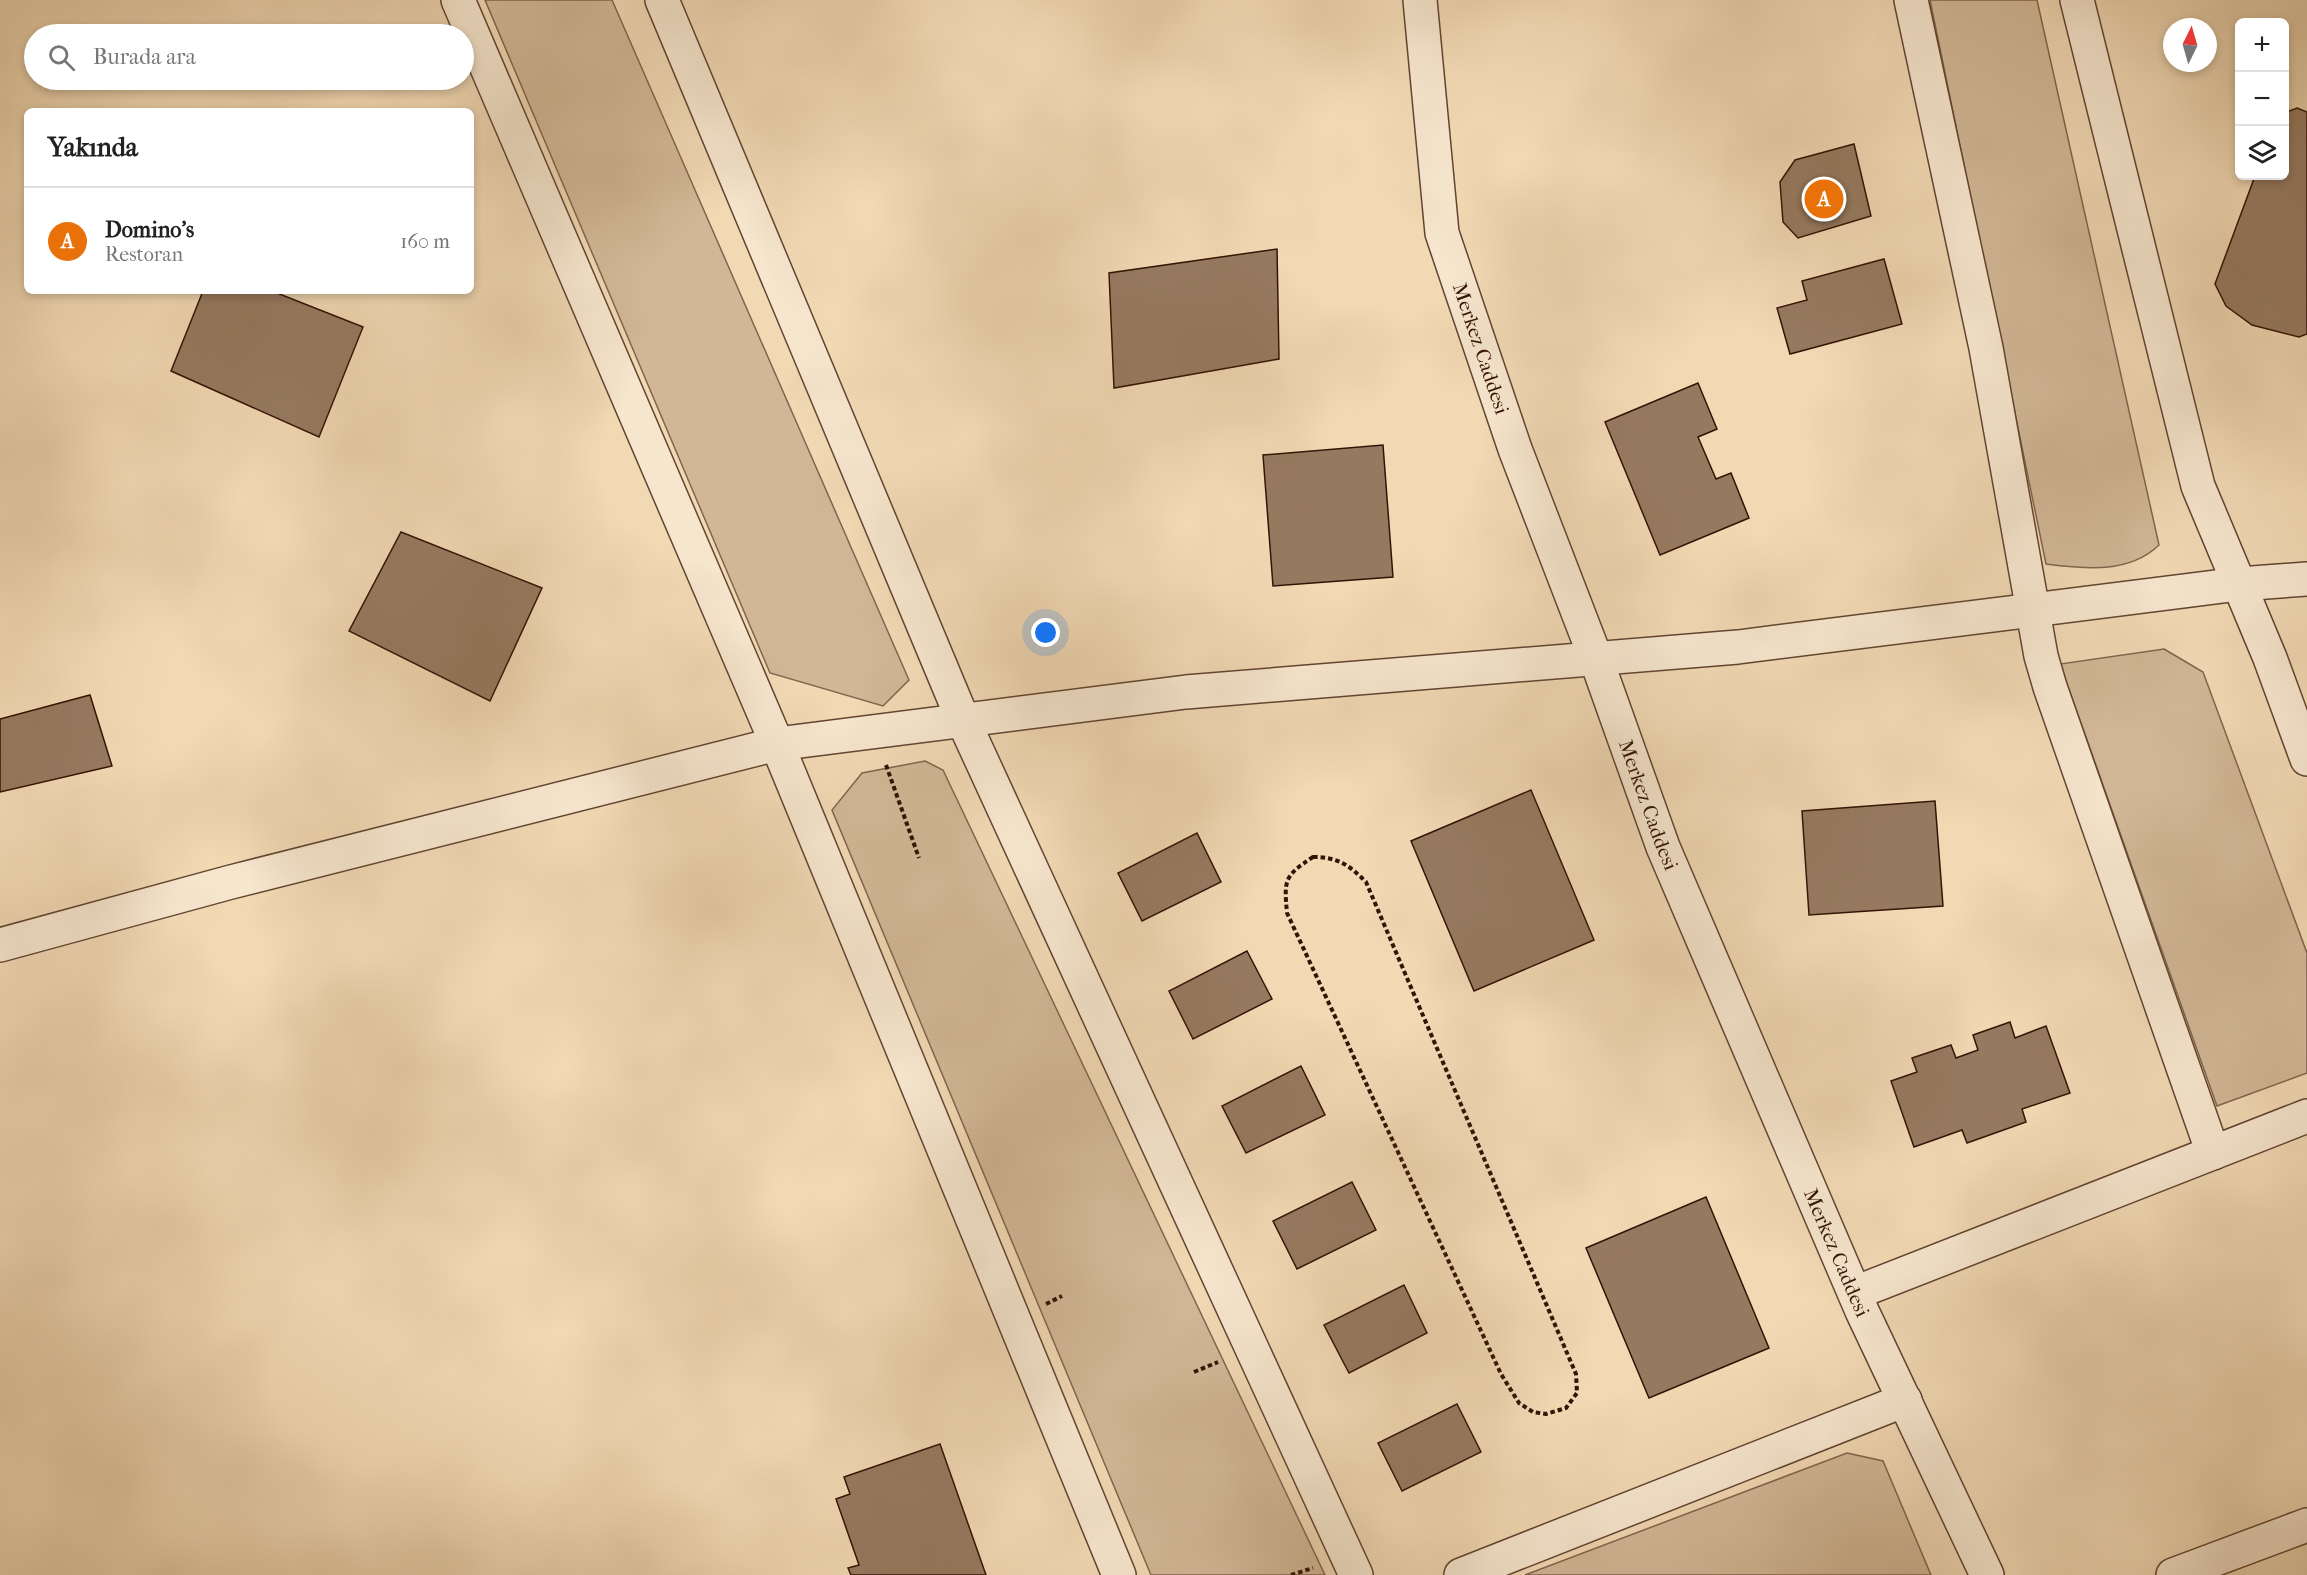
<!DOCTYPE html>
<html lang="tr">
<meta charset="utf-8">
<style>
:root{--surface:#fff;--page:#f2f2f2;--text:#222;--muted:#767676;--line:#e0e0e0;--accent:#8f2418}
body{margin:0;font-family:"IM FELL French Canon",serif;background:var(--page);color:var(--text)}
.controls{position:absolute;right:18px;top:18px;display:grid;overflow:hidden;border-radius:9px;box-shadow:0 3px 9px #0003}
.controls button{width:54px;height:54px;display:grid;place-items:center;padding:0;border:0;border-bottom:2px solid var(--line);background:var(--surface);color:var(--text);font:30px sans-serif}
.compass{position:absolute;left:2163px;top:18px;width:54px;height:54px;border-radius:50%;background:var(--surface);box-shadow:0 3px 9px #0003;rotate:5deg}
.you{position:absolute;left:1046px;top:633px;width:21px;height:21px;margin:-15px;border:4px solid #fff;border-radius:50%;background:#1a73e8;box-shadow:0 0 0 9px #1a73e833}
.badge{display:grid;place-items:center;width:39px;height:39px;border-radius:50%;background:var(--accent);color:#fff;font-size:20px;font-weight:700}
.pin{position:absolute;translate:-50% -50%;border:3px solid #fff;box-shadow:0 2px 6px #0006}
.list{margin:0;padding:0;list-style:none}
h2{display:flex;justify-content:space-between;align-items:center;height:78px;margin:0;padding:0 24px;font-size:26px}
h2 small{font-size:20px;font-weight:400;color:var(--muted)}
.list li{display:grid;grid-template-columns:39px 1fr auto;gap:18px;align-items:center;box-sizing:border-box;height:108px;padding:0 24px;border-top:2px solid var(--line)}
.list b{display:block;font-size:22px;white-space:nowrap}
.list p{margin:0;font-size:20px;white-space:nowrap;color:var(--muted)}
.list em{font-size:20px;font-style:normal;color:var(--muted)}
.icon{flex:none;width:33px;height:33px;fill:none;stroke:currentColor;stroke-width:2;stroke-linecap:round;stroke-linejoin:round}
.map{position:relative;flex:none;width:2307px;height:1575px;overflow:hidden}
.search{position:absolute;background:var(--surface);box-shadow:0 3px 9px #0003;left:24px;top:24px;width:450px;height:66px;display:flex;align-items:center;gap:15px;box-sizing:border-box;padding:0 21px;border-radius:33px;color:var(--muted);font-size:22px}
.panel{position:absolute;background:var(--surface);box-shadow:0 3px 9px #0003;left:24px;top:108px;width:450px;height:186px;border-radius:9px}
.map>svg:first-child{display:block}
.green{fill:#d1b796;stroke:#82654e;stroke-width:1.5}
.building{fill:#967a60;stroke:#341305;stroke-width:1.5}
.lines{fill:none;stroke-linecap:round;stroke-linejoin:round}
.street-casing{stroke:#634431;stroke-width:36}
.path{stroke:#341305;stroke-width:4;stroke-dasharray:4.5 3;stroke-linecap:butt}
.street{stroke:#f6e6ce;stroke-width:33}
.labels{text-anchor:middle;dominant-baseline:central;stroke-width:5;stroke-linejoin:round;paint-order:stroke}
.street-label{font-size:20px;fill:#341305;stroke:#f6e6ce}
</style>
<div class="map">
<svg width="2307" height="1575" viewBox="0 0 2307 1575">
<rect width="100%" height="100%" fill="#f1d9b4"/>
<filter id="stains"><feTurbulence type="fractalNoise" baseFrequency=".00333" numOctaves="4"/><feColorMatrix values="0 0 0 0 .2 0 0 0 0 .09 0 0 0 0 .02 0 0 0 .5 -.17"/></filter>
<radialGradient id="worn" r=".72"><stop offset=".6" stop-color="#630" stop-opacity="0"/><stop offset="1" stop-color="#630" stop-opacity=".3"/></radialGradient>
<path class="green" d="M 485,0 L 612,0 L 909,680 L 883,706 L 770,673 Z
M 1930,0 L 2037,0 L 2159,545 C 2129,574 2085,569 2046,564 Z
M 2164,649 L 2203,672 L 2307,953 L 2307,1073 L 2217,1106 L 2060,664 Z
M 925,761 L 943,770 L 1325,1575 L 1151,1575 L 832,810 L 862,773 Z
M 1847,1453 L 1883,1461 L 1931,1575 L 1525,1575 Z"/>
<path class="building" d="M 2297,108 L 2307,112 L 2307,334 L 2299,337 L 2252,325 L 2226,306 L 2215,284 L 2255,176 L 2284,176 L 2284,113 Z
M 1854,144 L 1871,216 L 1798,238 L 1783,222 L 1780,182 L 1795,160 Z
M 1277,249 L 1279,359 L 1114,388 L 1109,273 Z
M 1884,259 L 1902,324 L 1790,354 L 1777,308 L 1807,300 L 1802,281 Z
M 203,291 L 272,291 L 363,327 L 319,437 L 171,371 Z
M 1698,383 L 1717,429 L 1698,437 L 1716,479 L 1731,473 L 1749,518 L 1660,555 L 1605,422 Z
M 1383,445 L 1393,577 L 1273,586 L 1263,455 Z
M 401,532 L 542,588 L 490,701 L 349,631 Z
M 90,695 L 112,766 L 0,792 L 0,719 Z
M 1531,790 L 1594,940 L 1474,991 L 1411,841 Z
M 1935,801 L 1943,906 L 1809,915 L 1802,811 Z
M 1197,833 L 1221,882 L 1142,921 L 1118,873 Z
M 1247,951 L 1272,999 L 1193,1039 L 1169,991 Z
M 2010,1022 L 2015,1038 L 2046,1026 L 2070,1093 L 2022,1109 L 2026,1122 L 1967,1143 L 1962,1130 L 1914,1147 L 1891,1081 L 1917,1072 L 1912,1058 L 1951,1045 L 1956,1058 L 1978,1050 L 1973,1035 Z
M 1301,1066 L 1325,1115 L 1246,1153 L 1222,1106 Z
M 1352,1182 L 1376,1230 L 1297,1269 L 1273,1221 Z
M 1706,1197 L 1769,1348 L 1649,1398 L 1586,1248 Z
M 1404,1285 L 1427,1333 L 1349,1373 L 1324,1325 Z
M 1457,1404 L 1481,1452 L 1402,1491 L 1378,1443 Z
M 940,1444 L 986,1575 L 851,1575 L 848,1568 L 859,1565 L 836,1499 L 850,1494 L 844,1477 Z"/>
<g class="lines">
<g class="street-casing">
<g id="street">
<path d="M 458,0 L 777,744 L 1119,1575"/>
<path d="M 662,0 L 963,720 L 1356,1575"/>
<path id="s1" d="M 1420,0 L 1442,233 L 1515,449 L 1596,659 L 1663,847 L 1862,1311 L 1987,1575"/>
<path d="M 1911,0 L 1986,348 L 2041,656 L 2050,687 L 2213,1153"/>
<path d="M 2077,0 L 2198,486 L 2270,658 L 2307,759"/>
<path d="M 0,945 L 231,882 L 777,744 L 1186,692 L 1738,647 L 2239,584 L 2307,579"/>
<path d="M 1855,1293 L 2307,1116"/>
<path d="M 1461,1575 L 1905,1400"/>
<path d="M 2173,1575 L 2307,1525"/>
</g>
</g>
<path class="path" d="M 886,765 L 919,858
M 1313,857 C 1338,857 1349,865 1366,882 L 1576,1374 L 1577,1393 L 1566,1408 L 1546,1414 L 1533,1412 L 1519,1403 L 1501,1374 L 1287,913 C 1284,880 1284,876 1313,857 Z
M 1046,1304 L 1062,1296
M 1194,1372 L 1218,1362
M 1291,1575 L 1313,1568"/>
<use href="#street" class="street"/>
</g>
<g class="labels">
<g class="street-label">
<text stroke="none"><textPath href="#s1" startOffset="356">Merkez Caddesi</textPath></text>
<text stroke="none"><textPath href="#s1" startOffset="842">Merkez Caddesi</textPath></text>
<text stroke="none"><textPath href="#s1" startOffset="1328">Merkez Caddesi</textPath></text>
</g>
</g>
<rect width="100%" height="100%" filter="url(#stains)"/>
<rect width="100%" height="100%" fill="url(#worn)"/>
</svg>
<div class="controls">
<button>+</button>
<button>−</button>
<button><svg class="icon" aria-label="layers" viewBox="0 0 24 24"><path d="M12 4l9 5-9 5-9-5zM3 14l9 5 9-5"/></svg></button>
</div>
<svg class="compass" viewBox="-18 -18 36 36"><path d="M0-13l5 13h-10z" fill="#e53935"/><path d="M0 13l5-13h-10z" fill="#767676"/></svg>
<div class="you"></div>
<div class="pin badge" style="left:1824px;top:199px;background:#e8710a">A</div>
<div class="search"><svg class="icon" aria-label="search" viewBox="0 0 24 24"><circle cx="10" cy="10" r="6"/><path d="M15 15l6 6"/></svg>Burada ara</div>
<section class="panel">
<h2>Yakında<small></small></h2>
<ul class="list">
<li><span class="badge" style="background:#e8710a">A</span><div><b>Domino's</b><p>Restoran</p></div><em>160 m</em></li>
</ul>
</section>
</div>
